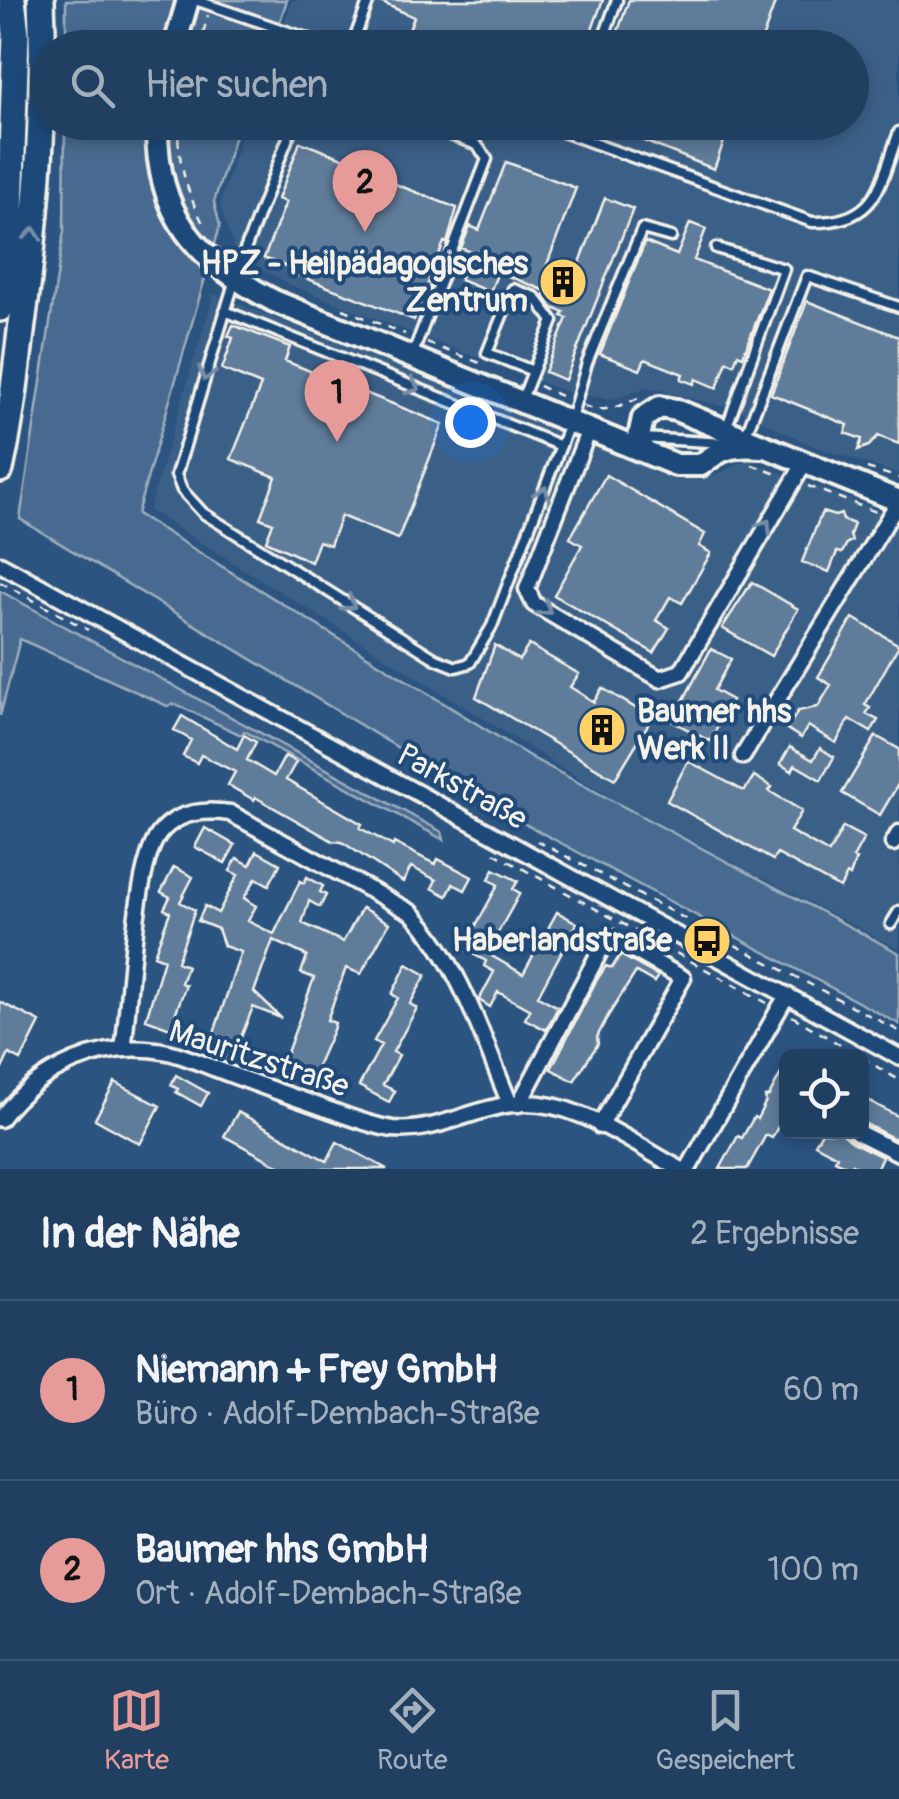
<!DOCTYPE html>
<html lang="de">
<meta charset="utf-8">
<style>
:root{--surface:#213f61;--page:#294667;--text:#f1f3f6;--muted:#a2afbd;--line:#3e5876;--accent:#e69b98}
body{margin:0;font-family:Pangolin,sans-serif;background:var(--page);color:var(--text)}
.controls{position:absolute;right:30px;bottom:30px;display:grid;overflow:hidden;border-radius:15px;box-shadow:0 5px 15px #0003}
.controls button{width:90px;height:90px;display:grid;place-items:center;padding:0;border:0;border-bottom:2px solid var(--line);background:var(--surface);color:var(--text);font:50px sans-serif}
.you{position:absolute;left:470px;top:422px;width:35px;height:35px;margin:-25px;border:8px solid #fff;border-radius:50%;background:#1a73e8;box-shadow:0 0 0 15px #1a73e833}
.badge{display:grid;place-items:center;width:65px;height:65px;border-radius:50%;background:var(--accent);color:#111;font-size:32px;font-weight:700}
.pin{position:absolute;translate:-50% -82px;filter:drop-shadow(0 2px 5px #0008)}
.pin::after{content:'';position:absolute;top:52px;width:35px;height:30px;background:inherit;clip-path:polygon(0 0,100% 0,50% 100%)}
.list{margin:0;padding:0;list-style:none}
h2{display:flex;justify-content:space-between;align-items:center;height:130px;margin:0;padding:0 40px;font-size:42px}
h2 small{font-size:32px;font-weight:400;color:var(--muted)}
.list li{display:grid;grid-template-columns:65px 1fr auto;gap:30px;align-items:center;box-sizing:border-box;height:180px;padding:0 40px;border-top:2px solid var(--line)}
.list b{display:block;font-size:38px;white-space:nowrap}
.list p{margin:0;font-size:32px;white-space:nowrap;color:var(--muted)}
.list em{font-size:32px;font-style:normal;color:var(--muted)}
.icon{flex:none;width:55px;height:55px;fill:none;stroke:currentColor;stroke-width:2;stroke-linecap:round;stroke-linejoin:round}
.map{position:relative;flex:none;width:899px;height:1169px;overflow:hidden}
.search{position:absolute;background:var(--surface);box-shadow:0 5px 15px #0003;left:30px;right:30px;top:30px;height:110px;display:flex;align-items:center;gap:25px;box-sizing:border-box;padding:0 35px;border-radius:55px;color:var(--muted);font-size:38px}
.sheet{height:490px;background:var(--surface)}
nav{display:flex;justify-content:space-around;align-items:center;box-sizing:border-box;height:140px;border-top:2px solid var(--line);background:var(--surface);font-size:28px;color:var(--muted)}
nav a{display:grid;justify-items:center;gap:5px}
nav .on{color:var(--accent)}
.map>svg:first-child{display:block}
.built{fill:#3b6088}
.green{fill:#496b90;stroke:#9eaebc;stroke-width:2.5}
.building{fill:#5e7b9a;stroke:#f4f1e8;stroke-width:2.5}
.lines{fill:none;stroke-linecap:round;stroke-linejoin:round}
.lane-casing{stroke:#f4f1e8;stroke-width:15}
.street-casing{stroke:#f4f1e8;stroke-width:21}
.secondary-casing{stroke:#f4f1e8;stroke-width:28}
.highway-casing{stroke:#f4f1e8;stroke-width:32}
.path{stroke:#f4f1e8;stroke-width:2.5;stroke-dasharray:8 8;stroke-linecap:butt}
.lane{stroke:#1f4a7a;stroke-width:8}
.street{stroke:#1f4a7a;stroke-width:14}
.secondary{stroke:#1f4a7a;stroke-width:20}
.highway{stroke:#1f4a7a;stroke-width:25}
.oneway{stroke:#748da6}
.labels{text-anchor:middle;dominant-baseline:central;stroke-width:8;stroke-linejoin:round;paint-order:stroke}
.poi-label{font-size:32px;font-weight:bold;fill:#f4f1e8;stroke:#1f4a7a;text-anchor:end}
.street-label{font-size:32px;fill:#f4f1e8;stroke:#1f4a7a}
</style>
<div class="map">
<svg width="899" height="1169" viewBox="0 0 899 1169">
<rect width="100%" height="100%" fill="#2c5481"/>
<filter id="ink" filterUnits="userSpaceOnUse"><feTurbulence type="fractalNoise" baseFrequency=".01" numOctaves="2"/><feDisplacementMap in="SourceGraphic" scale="20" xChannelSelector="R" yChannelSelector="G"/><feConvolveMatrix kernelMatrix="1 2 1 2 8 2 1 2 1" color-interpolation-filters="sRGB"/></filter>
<g filter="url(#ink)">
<path class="built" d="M 292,0 L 899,0 L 899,474 L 813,446 L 742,411 L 647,387 L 614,399 L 573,394 L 428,339 L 291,285 L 252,264 L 234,248 L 220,205 L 245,123 L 852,122 L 852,48 L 267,47 L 268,42 L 277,45 Z
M 214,294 L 614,452 L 661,475 L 709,478 L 747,460 L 899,518 L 899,949 L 614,800 L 149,510 Z"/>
<path class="green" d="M 66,0 L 287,0 L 275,37 L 266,34 L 262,47 L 66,48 Z
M 65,123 L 239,123 L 214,202 L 220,226 L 137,514 L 534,759 L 899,953 L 899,1024 L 514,818 L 20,519 L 64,231 Z
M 0,591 L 442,832 L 444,840 L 244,731 L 241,735 L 175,704 L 167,706 L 20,639 L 0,716 Z"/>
<path class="building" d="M 376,0 L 603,0 L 585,48 L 402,48 L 414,17 Z
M 629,0 L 776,0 L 759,48 L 612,48 Z
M 596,122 L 731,122 L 714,169 Z
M 300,142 L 348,160 L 346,165 L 457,208 L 447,243 L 444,242 L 428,283 L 431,285 L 427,296 L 423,295 L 414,320 L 289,272 L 290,268 L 264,258 L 286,202 L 278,199 Z
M 506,162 L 576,188 L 546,267 L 574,278 L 605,198 L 633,209 L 565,380 L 545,372 L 567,318 L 562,316 L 564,312 L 552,308 L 544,296 L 546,291 L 498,272 L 490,292 L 460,280 L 471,252 L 461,248 L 470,226 L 479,230 Z
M 690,223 L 706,229 L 694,260 L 769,289 L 743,356 L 738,354 L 734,364 L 727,361 L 717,388 L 696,379 L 694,384 L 681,379 L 683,374 L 645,359 L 640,370 L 600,354 L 645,242 L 677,255 Z
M 807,301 L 899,337 L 899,444 L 878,436 L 869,446 L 858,450 L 862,439 L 845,433 L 848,425 L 771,394 Z
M 233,325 L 290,347 L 285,361 L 443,424 L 398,539 L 341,516 L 330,545 L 319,541 L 311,562 L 266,541 L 273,523 L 260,518 L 276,477 L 231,459 L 261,385 L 222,369 L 233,338 L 228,336 Z
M 606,475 L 705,534 L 699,546 L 711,553 L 682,603 L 670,597 L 663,609 L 656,620 L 669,628 L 654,653 L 554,595 L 582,545 L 570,538 Z
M 822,512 L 835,516 L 841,514 L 843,520 L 854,524 L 850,535 L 852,541 L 847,543 L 842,553 L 837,552 L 829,572 L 802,562 Z
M 752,582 L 798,609 L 771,656 L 722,628 Z
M 853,618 L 899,645 L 865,705 L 870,708 L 866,714 L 878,720 L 871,732 L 849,719 L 836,743 L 808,726 L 801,738 L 787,729 L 798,711 L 818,707 L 831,685 L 818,677 Z
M 495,645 L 519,660 L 529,645 L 579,674 L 570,687 L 594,702 L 602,688 L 652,718 L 615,779 L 476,697 Z
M 711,649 L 731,659 L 714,690 L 732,700 L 710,741 L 664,717 L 670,706 L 678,710 Z
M 182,716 L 237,749 L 244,735 L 256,742 L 247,760 L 274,776 L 285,756 L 296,762 L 286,780 L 362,824 L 360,828 L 393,846 L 394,843 L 435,864 L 438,859 L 472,877 L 465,890 L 453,884 L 447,896 L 432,888 L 436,880 L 411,867 L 403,882 L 342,842 L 333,841 L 255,797 L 254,800 L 228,785 L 235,772 L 201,755 L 197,763 L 183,756 L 191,740 L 174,730 Z
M 876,736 L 899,749 L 899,783 L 880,815 L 842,793 Z
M 790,747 L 813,760 L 820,748 L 834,757 L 821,780 L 795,765 L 792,771 L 780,764 Z
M 688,761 L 742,790 L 745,790 L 754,776 L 772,787 L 769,791 L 802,811 L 790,831 L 829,853 L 843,827 L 864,838 L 853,858 L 856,859 L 850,876 L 847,874 L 840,888 L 777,854 L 773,860 L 667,801 Z
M 205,828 L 235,845 L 225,863 L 195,847 Z
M 257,851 L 280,864 L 269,885 L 256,878 L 244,898 L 256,906 L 248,921 L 274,934 L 300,881 L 304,883 L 307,877 L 323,886 L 320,892 L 326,895 L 320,907 L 309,901 L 302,923 L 343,942 L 362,908 L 389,923 L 361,974 L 346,968 L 327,1020 L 335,1023 L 333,1030 L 314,1073 L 284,1061 L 314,978 L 301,973 L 307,956 L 273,940 L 254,992 L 281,1018 L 253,1007 L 232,1060 L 208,1051 L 241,952 L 224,946 L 218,929 L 198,921 L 205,906 L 218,913 L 238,875 L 230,871 L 237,858 L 250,865 Z
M 174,867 L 193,877 L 180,902 L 195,910 L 177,962 L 187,966 L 181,983 L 186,985 L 170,1028 L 146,1019 L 164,959 L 154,955 L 170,912 L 164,909 L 170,897 L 161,892 Z
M 494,869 L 518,881 L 513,889 L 520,893 L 489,949 L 492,950 L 490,955 L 523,974 L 557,912 L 577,923 L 540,992 L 538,996 L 558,1007 L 546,1030 L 525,1019 L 530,1010 L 498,992 L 490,1007 L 479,1000 L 494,972 L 484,966 L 486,961 L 463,949 L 498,885 L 489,879 Z
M 620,955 L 658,976 L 654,982 L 636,972 L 608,1016 L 597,1037 L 598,1044 L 574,1081 L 551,1069 L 596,981 L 606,966 L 612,968 Z
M 407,964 L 426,975 L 410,1004 L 417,1008 L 393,1052 L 399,1055 L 383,1085 L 395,1091 L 389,1102 L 359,1086 L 381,1045 L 374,1041 L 398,998 L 392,994 Z
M 0,1002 L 40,1022 L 21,1060 L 9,1054 L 0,1073 Z
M 786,1064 L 786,1111 L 772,1138 L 766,1135 L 747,1169 L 720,1169 L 738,1136 L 742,1138 L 754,1117 L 757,1119 L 766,1101 L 765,1097 L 769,1096 Z
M 176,1075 L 208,1093 L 201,1106 L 176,1092 L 178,1089 L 171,1085 Z
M 115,1082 L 160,1106 L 140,1144 L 95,1119 Z
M 862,1097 L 899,1117 L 899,1131 L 895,1139 L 862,1122 Z
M 238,1112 L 327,1161 L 337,1142 L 387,1169 L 285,1169 L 224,1136 Z
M 822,1132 L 841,1132 L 852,1142 L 882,1157 L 876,1169 L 862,1169 L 852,1164 L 850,1168 L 835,1160 L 837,1156 L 815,1144 Z"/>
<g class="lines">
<g class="lane-casing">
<path id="lane" d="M 195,0 L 336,48
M 351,48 L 369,0
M 600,48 L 617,0
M 294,122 L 240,263 L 176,475 L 182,490 L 203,513 L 436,659 L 456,667 L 470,663 L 492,626 L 571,419 L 587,363 L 642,229 L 671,237
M 535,122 L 812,222 C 879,223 879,185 899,132
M 716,248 L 784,269 L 726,429
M 225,311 L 561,446
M 412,356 L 487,159 L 477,145 L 416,122
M 522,399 L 553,321 L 535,297 L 513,289 L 487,353 L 533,371
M 745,437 L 807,276 L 899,307
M 643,438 L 724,443
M 891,924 L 899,911"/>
</g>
<g class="street-casing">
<path id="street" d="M 590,427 L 527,589 L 534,604 L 660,679 L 681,672 L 804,464
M 0,564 L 899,1057
M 743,756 L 899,501
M 893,843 L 899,833
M 123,1049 C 130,1003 134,866 159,834 C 176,812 204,809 230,813 L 412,913 C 462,966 482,1038 510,1104
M 519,1104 L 608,936 L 683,978 L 600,1126
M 0,1119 C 38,1068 104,1038 168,1052 C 185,1056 202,1064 219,1070 C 255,1084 291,1096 327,1109 C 347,1116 371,1126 393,1129 C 435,1133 472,1109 512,1104 C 572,1096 629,1142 680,1169
M 857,1132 L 899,1153
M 688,1169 L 787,995"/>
</g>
<g class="secondary-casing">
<path id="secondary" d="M 174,48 L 188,0
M 157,122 C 155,215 196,260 274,301 L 676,465 L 701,465 C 722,447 734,445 762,447
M 643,451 L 639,437 L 643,418 L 660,407 L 676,410 L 899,501"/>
</g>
<g class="highway-casing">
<path id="highway" d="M 0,308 L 9,243 L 16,33 L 12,0
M 0,469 C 11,421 16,372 22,324 C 37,217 46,108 41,0"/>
</g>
<path class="path" d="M 199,48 L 208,15
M 178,122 C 177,159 186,191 203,223
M 343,309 L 405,334
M 427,343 L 480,363
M 539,386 L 563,397
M 584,406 C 605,415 624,404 643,396
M 752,465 L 782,476
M 867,468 L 899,478
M 808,486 L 876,512
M 0,582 L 88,630
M 537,841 L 899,1031
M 494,853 L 767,1003
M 792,1016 L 859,1056
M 862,1058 L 899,1080"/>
<use href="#lane" class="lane"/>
<use href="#street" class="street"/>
<use href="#secondary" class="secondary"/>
<use href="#highway" class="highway"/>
</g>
<defs><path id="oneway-chevron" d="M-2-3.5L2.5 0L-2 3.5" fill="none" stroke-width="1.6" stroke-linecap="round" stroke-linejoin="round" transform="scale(2.5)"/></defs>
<g class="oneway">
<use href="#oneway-chevron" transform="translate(33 234) rotate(-85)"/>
<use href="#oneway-chevron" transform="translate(206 374) rotate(107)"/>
<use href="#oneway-chevron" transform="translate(413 387) rotate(22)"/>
<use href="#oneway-chevron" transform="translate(543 493) rotate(-69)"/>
<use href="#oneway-chevron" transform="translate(765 526) rotate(-58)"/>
<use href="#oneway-chevron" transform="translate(349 604) rotate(32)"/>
<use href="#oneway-chevron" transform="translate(545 609) rotate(36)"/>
</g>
</g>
<defs>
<g id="building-disc" transform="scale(2.5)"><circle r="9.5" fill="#ffd166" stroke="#1f4a7a"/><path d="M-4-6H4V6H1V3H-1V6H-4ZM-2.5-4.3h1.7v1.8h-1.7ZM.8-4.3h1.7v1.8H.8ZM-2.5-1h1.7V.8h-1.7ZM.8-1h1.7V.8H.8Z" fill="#111"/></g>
<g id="bus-disc" transform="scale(2.5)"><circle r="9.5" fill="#ffd166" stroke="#1f4a7a"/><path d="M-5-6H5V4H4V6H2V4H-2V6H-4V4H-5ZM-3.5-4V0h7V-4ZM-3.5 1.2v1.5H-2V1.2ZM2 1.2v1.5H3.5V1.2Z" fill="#111"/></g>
</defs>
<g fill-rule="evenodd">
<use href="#building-disc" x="563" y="282"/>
<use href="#building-disc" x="602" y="730"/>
<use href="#bus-disc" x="707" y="941"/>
</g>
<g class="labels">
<g class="poi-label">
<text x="528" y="264">HPZ - Heilpädagogisches<tspan x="528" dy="37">Zentrum</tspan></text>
<text x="637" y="712" text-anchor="start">Baumer hhs<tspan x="637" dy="37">Werk II</tspan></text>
<text x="672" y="941">Haberlandstraße</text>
</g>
<g class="street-label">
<text transform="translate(462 787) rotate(29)">Parkstraße</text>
<text transform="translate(259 1059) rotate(18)">Mauritzstraße</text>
</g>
</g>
</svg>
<div class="controls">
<button><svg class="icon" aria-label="locate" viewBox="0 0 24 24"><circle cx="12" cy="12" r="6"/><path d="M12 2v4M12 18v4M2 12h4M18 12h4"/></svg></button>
</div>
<div class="you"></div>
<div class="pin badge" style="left:337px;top:442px">1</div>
<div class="pin badge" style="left:365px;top:232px">2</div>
<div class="search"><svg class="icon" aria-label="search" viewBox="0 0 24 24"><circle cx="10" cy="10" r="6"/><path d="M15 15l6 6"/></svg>Hier suchen</div>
</div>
<section class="sheet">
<h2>In der Nähe<small>2 Ergebnisse</small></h2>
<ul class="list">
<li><span class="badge">1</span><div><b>Niemann + Frey GmbH</b><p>Büro · Adolf-Dembach-Straße</p></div><em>60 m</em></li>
<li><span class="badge">2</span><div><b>Baumer hhs GmbH</b><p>Ort · Adolf-Dembach-Straße</p></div><em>100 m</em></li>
</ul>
</section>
<nav>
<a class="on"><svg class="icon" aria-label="map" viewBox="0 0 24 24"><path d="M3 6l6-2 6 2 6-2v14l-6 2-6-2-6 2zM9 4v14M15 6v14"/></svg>Karte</a>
<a><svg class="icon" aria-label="directions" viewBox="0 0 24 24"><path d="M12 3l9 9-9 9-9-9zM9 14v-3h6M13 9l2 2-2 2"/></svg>Route</a>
<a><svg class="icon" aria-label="saved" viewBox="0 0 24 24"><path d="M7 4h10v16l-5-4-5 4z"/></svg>Gespeichert</a>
</nav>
